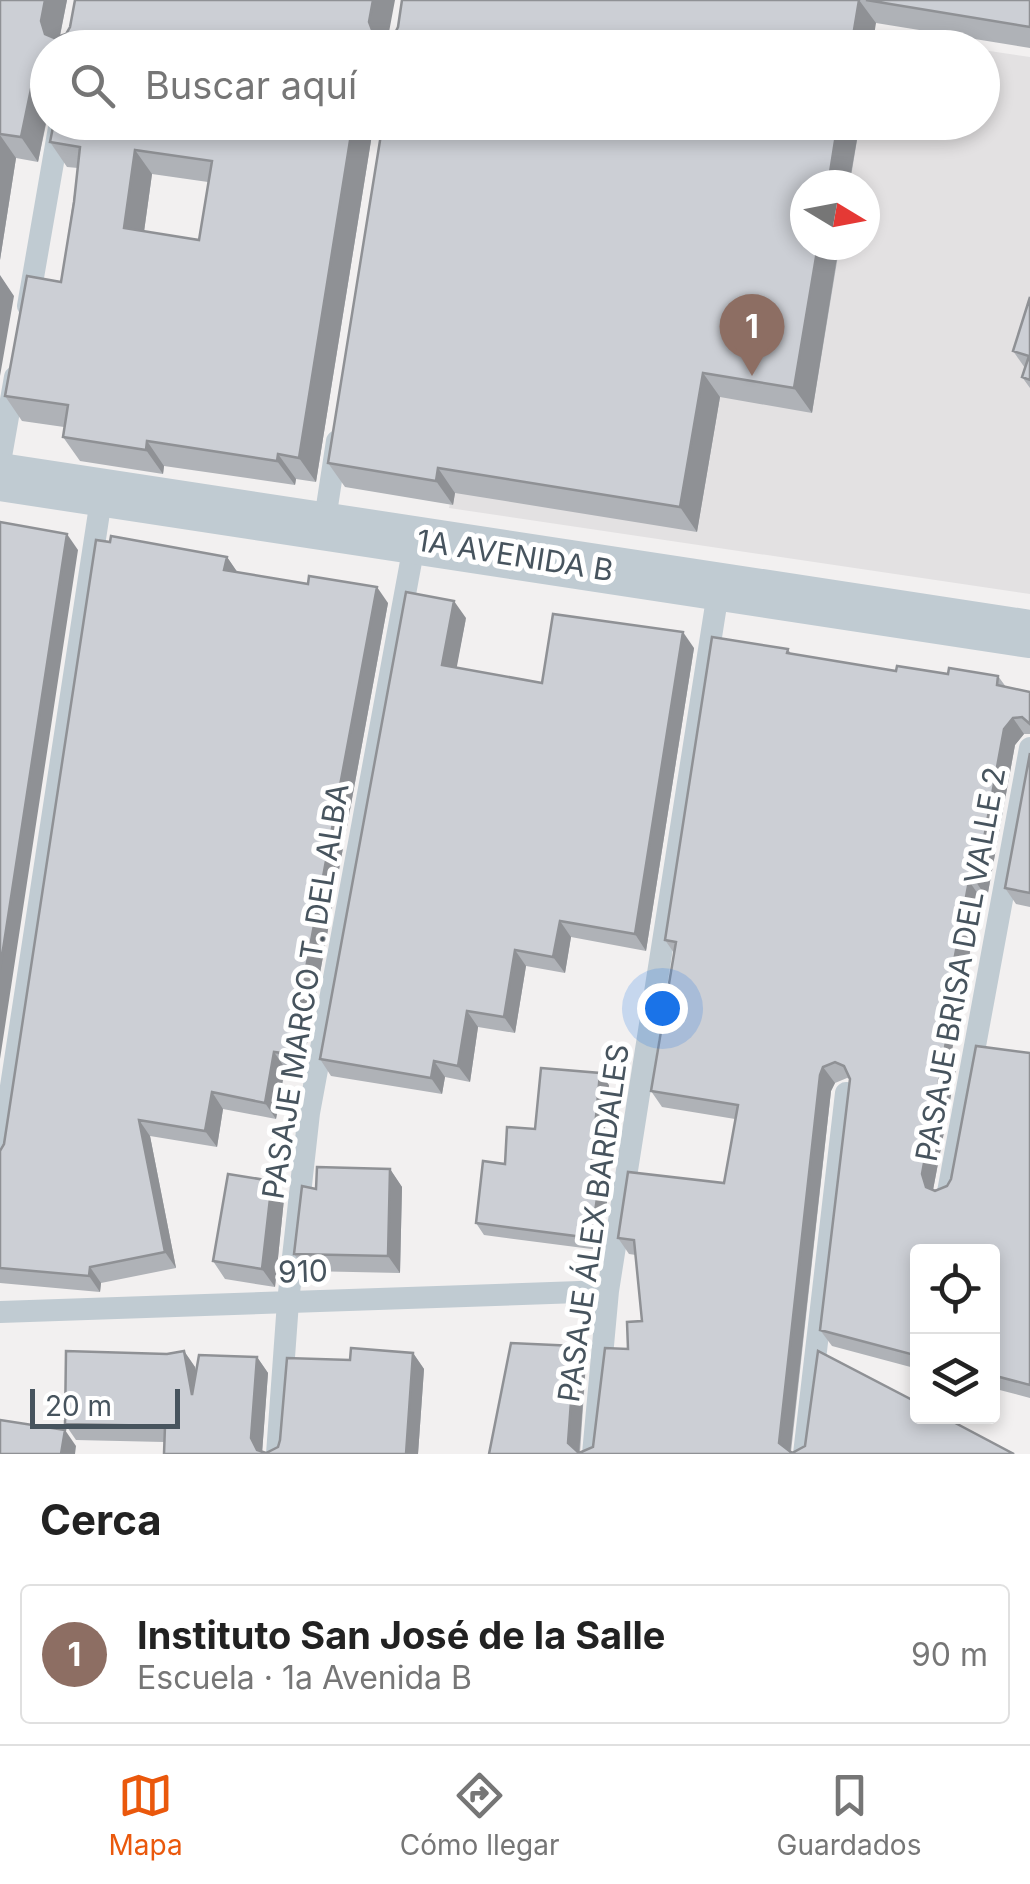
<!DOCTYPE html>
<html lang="es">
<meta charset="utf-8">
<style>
:root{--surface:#fff;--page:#f2f2f2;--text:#222;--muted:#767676;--line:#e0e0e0;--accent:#ea580c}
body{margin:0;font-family:Inter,sans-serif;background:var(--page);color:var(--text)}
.controls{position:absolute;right:30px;bottom:30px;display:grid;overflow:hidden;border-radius:10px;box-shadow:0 5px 15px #0003}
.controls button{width:90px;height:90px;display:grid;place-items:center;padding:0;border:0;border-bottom:2px solid var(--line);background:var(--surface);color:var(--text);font:50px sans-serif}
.compass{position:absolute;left:790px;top:170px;width:90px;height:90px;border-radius:50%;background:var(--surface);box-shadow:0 5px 15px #0003;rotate:100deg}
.scale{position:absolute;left:30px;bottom:25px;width:150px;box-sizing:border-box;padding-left:10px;border:5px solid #47545e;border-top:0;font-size:28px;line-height:35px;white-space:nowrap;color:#47545e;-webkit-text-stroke:8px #fff;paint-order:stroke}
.you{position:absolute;left:662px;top:1008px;width:35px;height:35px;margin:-25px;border:8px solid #fff;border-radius:50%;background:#1a73e8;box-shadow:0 0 0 15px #1a73e833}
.badge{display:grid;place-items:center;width:65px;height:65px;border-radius:50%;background:var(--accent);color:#fff;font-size:32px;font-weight:700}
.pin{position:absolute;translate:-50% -82px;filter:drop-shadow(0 2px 5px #0008)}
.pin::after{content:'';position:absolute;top:52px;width:35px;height:30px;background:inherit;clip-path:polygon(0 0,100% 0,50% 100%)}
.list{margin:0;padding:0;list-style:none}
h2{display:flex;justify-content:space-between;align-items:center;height:130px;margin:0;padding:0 40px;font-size:42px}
h2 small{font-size:32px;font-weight:400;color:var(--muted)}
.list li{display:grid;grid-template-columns:65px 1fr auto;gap:30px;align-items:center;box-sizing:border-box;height:140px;margin:0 20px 20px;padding:0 20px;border:2px solid var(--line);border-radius:10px}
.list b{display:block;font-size:38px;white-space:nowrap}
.list p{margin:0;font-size:32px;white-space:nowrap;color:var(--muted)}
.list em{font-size:32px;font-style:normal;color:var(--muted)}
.icon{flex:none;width:55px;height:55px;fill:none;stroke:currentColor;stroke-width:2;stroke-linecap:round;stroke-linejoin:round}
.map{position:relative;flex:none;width:1030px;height:1454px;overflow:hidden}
.search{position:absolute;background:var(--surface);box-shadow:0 5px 15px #0003;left:30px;right:30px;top:30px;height:110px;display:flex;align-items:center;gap:25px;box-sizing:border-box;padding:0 35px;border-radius:55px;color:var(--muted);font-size:38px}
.sheet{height:290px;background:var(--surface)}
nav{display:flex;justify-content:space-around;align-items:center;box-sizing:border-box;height:140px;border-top:2px solid var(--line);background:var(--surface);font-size:28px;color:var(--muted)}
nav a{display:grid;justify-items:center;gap:5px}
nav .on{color:var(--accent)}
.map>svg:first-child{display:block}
.education{fill:#e3e1e2;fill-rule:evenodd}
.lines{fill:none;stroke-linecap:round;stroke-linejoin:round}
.service{stroke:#c0cbd2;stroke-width:22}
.minor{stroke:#c0cbd2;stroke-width:48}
.wall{fill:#afb2b7;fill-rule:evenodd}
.shaded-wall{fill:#8f9195}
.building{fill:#cccfd5;stroke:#8f9195;stroke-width:2.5;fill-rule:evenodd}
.labels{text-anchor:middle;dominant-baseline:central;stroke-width:10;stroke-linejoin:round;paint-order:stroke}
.street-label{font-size:30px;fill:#47545e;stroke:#fff}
</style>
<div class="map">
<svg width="1030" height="1454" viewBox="0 0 1030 1454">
<rect width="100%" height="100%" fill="#f2f0f0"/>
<path class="education" d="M 983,50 L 1030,57 L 1030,594 L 449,508 L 523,123 L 982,122 ZM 805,185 L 865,185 L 865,245 L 805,245 Z"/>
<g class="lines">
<path class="service" d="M 28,306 L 60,122
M 0,462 L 15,377
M 324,526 L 337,441
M 0,1158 L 102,493
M 948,1192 L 1030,748
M 0,1312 L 608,1291
M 277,1454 L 288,1302 L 309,1113 L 415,540
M 593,1454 L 608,1291 L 719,586
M 804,1454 L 846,1093"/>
<path class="minor" d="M 0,477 L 1030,634"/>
</g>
<path class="wall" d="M 0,0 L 67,0 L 60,36 L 388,36 L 395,33 L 398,27 L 402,0 L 1030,0 L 1030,48 L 876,23 L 48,48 L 48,115 L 38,162 L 16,158 L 0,260 Z
M 374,122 L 316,482 L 296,479 L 295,485 L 164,466 L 163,474 L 80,461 L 63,437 L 64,427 L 22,421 L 5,396 L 61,282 L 78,168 L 67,167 L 50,142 ZM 152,174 L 208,182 L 199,240 L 144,232 Z
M 860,122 L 812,413 L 720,397 L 697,532 L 455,493 L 453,505 L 345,487 L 328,463 Z
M 1030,297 L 1030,388 L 1022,377 L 1025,368 L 1013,351 Z
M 227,557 L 237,572 L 388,603 L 302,1071 L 285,1068 L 276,1119 L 223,1109 L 217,1147 L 150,1136 L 176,1268 L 101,1283 L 100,1292 L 0,1283 L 0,1151 Z
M 466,618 L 456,668 L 542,683 L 694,648 L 646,951 L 571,937 L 565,973 L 526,966 L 515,1033 L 478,1027 L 470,1082 L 445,1077 L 442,1094 L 331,1076 L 320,1059 Z
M 788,649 L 791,654 L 896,671 L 998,676 L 1006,687 L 1030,692 L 1030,734 L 1024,734 L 1015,745 L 987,898 L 980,897 L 952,1050 L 958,1058 L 933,1190 L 947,1186 L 1030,1053 L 1030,1398 L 992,1388 L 992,1252 L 918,1252 L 918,1369 L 832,1346 L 820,1330 L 850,1079 L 847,1078 L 835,1083 L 831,1091 L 791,1452 L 792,1453 L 489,1454 L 586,1362 L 580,1453 L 593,1447 L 628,1349 L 642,1321 L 636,1255 L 629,1254 L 618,1238 L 724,1183 L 735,1119 L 662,1107 L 651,1091 L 674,953 L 665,940 Z
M 1030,753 L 1030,907 L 1016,904 L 1005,888 Z
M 609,1085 L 601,1172 L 610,1184 L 599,1250 L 484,1235 L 476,1223 L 505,1164 L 535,1129 Z
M 390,1169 L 402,1187 L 400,1273 L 306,1271 L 294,1254 L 316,1189 Z
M 272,1181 L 284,1199 L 275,1287 L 225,1279 L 213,1261 Z
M 184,1351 L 195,1367 L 196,1372 L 257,1357 L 268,1373 L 262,1452 L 266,1453 L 278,1447 L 350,1360 L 413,1353 L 424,1369 L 418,1454 L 164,1454 L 164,1442 L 76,1440 L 65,1424 L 167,1354 Z"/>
<path class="shaded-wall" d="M 45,0 L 67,0 L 58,45 L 45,34 L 41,21 Z
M 373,0 L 395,0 L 386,48 L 374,35 L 369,22 Z
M 859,0 L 876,23 L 872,48 L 851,48 Z
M 31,89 L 48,112 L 38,162 L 21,137 Z
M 353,122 L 374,122 L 316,482 L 299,458 Z
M 838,122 L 860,122 L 849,185 L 828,185 Z
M 0,135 L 16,158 L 0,260 Z
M 135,150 L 152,174 L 141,253 L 124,228 Z
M 818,245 L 839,245 L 812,413 L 794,388 Z
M 0,275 L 14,296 L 0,376 Z
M 703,373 L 720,397 L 697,532 L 680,507 Z
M 147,441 L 164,466 L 163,474 L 146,450 Z
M 278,454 L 296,479 L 295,485 L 277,461 Z
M 438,468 L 455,493 L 453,505 L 436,481 Z
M 67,534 L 78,550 L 0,1059 L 0,969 Z
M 227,557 L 238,573 L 224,570 Z
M 377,587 L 388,603 L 302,1071 L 290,1054 Z
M 454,601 L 466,618 L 454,682 L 442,665 Z
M 683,632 L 694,648 L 646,951 L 635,934 Z
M 1013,718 L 1024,734 L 1015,745 L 987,898 L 976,882 L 1004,729 Z
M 969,881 L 980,897 L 952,1050 L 958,1058 L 933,1190 L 926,1187 L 922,1174 L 939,1041 Z
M 560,921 L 571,937 L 565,973 L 553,957 Z
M 515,950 L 526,966 L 515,1033 L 504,1017 Z
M 467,1011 L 478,1027 L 470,1082 L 458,1066 Z
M 274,1052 L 285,1068 L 276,1119 L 265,1103 Z
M 434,1061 L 445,1077 L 442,1094 L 431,1078 Z
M 823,1067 L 835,1083 L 831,1091 L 790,1454 L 779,1443 L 820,1075 Z
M 600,1073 L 609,1085 L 600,1183 L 591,1171 Z
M 212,1092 L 223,1109 L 217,1147 L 205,1131 Z
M 139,1120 L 150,1136 L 176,1268 L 165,1252 Z
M 390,1169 L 402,1187 L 400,1273 L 388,1256 Z
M 601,1172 L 610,1184 L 599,1250 L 591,1238 Z
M 272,1181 L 284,1199 L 275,1287 L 262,1269 Z
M 90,1267 L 101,1283 L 100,1292 L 89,1276 Z
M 575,1346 L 586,1362 L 579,1454 L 568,1443 Z
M 184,1351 L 195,1367 L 203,1411 L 192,1395 Z
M 413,1353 L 424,1369 L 418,1454 L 406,1454 Z
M 257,1357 L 268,1373 L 262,1454 L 260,1454 L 251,1438 Z
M 65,1430 L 76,1446 L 75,1454 L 61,1454 Z"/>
<path class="building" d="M 0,0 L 45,0 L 41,21 L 45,34 L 54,38 L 66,34 L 70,27 L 75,0 L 373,0 L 369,22 L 374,35 L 383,38 L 395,33 L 398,27 L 402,0 L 859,0 L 851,48 L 48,48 L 48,84 L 31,89 L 21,137 L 0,134 Z
M 866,0 L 1030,0 L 1030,27 Z
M 54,122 L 353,122 L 299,458 L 278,454 L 277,461 L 147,441 L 146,450 L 63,437 L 68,405 L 5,396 L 27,276 L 61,282 L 74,202 L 80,147 L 50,142 ZM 135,150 L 212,161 L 199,240 L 124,228 Z
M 383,122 L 838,122 L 828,185 L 805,185 L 805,245 L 818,245 L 794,388 L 703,373 L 680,507 L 438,468 L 436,481 L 328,463 Z
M 1030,297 L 1030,380 L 1022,377 L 1029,356 L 1013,351 Z
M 0,522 L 67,534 L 0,969 Z
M 111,536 L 227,557 L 224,570 L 308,584 L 309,576 L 377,587 L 290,1054 L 274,1052 L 265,1103 L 212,1092 L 205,1131 L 139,1120 L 165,1252 L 90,1267 L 89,1276 L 0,1268 L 0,1151 L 4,1144 L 96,540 L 110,542 Z
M 406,592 L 454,601 L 442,665 L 542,683 L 553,614 L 683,632 L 635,934 L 560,921 L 553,957 L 515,950 L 504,1017 L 467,1011 L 458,1066 L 434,1061 L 431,1078 L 320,1059 Z
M 712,637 L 788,649 L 787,653 L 896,671 L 897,666 L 948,674 L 949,668 L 998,676 L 997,685 L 1030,692 L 1030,724 L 1022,717 L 1013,718 L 1004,729 L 976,882 L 969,881 L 939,1041 L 946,1042 L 922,1174 L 926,1187 L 935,1191 L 947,1186 L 951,1179 L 976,1046 L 1030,1053 L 1030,1385 L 992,1375 L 992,1252 L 918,1252 L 918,1356 L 820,1330 L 850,1079 L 844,1066 L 835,1062 L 823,1067 L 820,1075 L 779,1443 L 792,1453 L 805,1446 L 818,1351 L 918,1403 L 918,1416 L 942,1416 L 1014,1454 L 489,1454 L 511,1343 L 575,1346 L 568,1443 L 579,1453 L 593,1447 L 605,1348 L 628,1349 L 627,1322 L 642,1321 L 634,1240 L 618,1238 L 628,1172 L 724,1183 L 738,1105 L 651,1091 L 676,942 L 665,940 Z
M 1030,753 L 1030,893 L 1005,888 Z
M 541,1068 L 600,1073 L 591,1171 L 601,1172 L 591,1238 L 476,1223 L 483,1161 L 505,1164 L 507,1127 L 535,1129 Z
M 317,1167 L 390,1169 L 388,1256 L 294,1254 L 302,1186 L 316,1189 Z
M 228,1174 L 272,1181 L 262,1269 L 213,1261 Z
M 351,1348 L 413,1353 L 406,1454 L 164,1454 L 165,1426 L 65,1424 L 66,1351 L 167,1354 L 184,1351 L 192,1395 L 199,1355 L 257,1357 L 251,1438 L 257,1450 L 266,1453 L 278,1447 L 280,1440 L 287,1358 L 350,1360 Z
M 0,1420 L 65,1430 L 61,1454 L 0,1454 Z"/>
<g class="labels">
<g class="street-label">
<text transform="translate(515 555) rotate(9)">1A AVENIDA B</text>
<text transform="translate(960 964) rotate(-80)">PASAJE BRISA DEL VALLE 2</text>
<text transform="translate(305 991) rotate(-81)">PASAJE MARCO T. DEL ALBA</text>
<text transform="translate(593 1223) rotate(-82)">PASAJE ÁLEX BARDALES</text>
<text transform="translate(303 1271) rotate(-2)">910</text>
</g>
</g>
</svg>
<div class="controls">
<button><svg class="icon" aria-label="locate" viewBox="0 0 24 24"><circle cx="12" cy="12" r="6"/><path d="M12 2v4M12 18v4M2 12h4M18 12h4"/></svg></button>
<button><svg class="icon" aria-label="layers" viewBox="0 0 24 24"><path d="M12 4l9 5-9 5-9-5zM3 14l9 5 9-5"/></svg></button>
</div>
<svg class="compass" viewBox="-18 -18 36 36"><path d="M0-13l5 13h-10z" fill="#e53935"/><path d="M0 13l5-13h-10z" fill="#767676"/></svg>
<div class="scale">20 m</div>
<div class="you"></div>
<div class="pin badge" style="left:752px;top:376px;background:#8d6e63">1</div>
<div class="search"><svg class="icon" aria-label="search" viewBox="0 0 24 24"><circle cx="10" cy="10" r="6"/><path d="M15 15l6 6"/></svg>Buscar aquí</div>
</div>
<section class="sheet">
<h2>Cerca<small></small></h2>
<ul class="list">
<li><span class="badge" style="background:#8d6e63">1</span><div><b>Instituto San José de la Salle</b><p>Escuela · 1a Avenida B</p></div><em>90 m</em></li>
</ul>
</section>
<nav>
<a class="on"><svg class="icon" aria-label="map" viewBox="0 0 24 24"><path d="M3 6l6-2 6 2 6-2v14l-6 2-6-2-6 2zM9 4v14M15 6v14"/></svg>Mapa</a>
<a><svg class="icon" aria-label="directions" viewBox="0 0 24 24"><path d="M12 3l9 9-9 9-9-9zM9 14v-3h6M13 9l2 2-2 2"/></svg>Cómo llegar</a>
<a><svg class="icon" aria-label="saved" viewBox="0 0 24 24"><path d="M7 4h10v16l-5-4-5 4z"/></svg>Guardados</a>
</nav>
